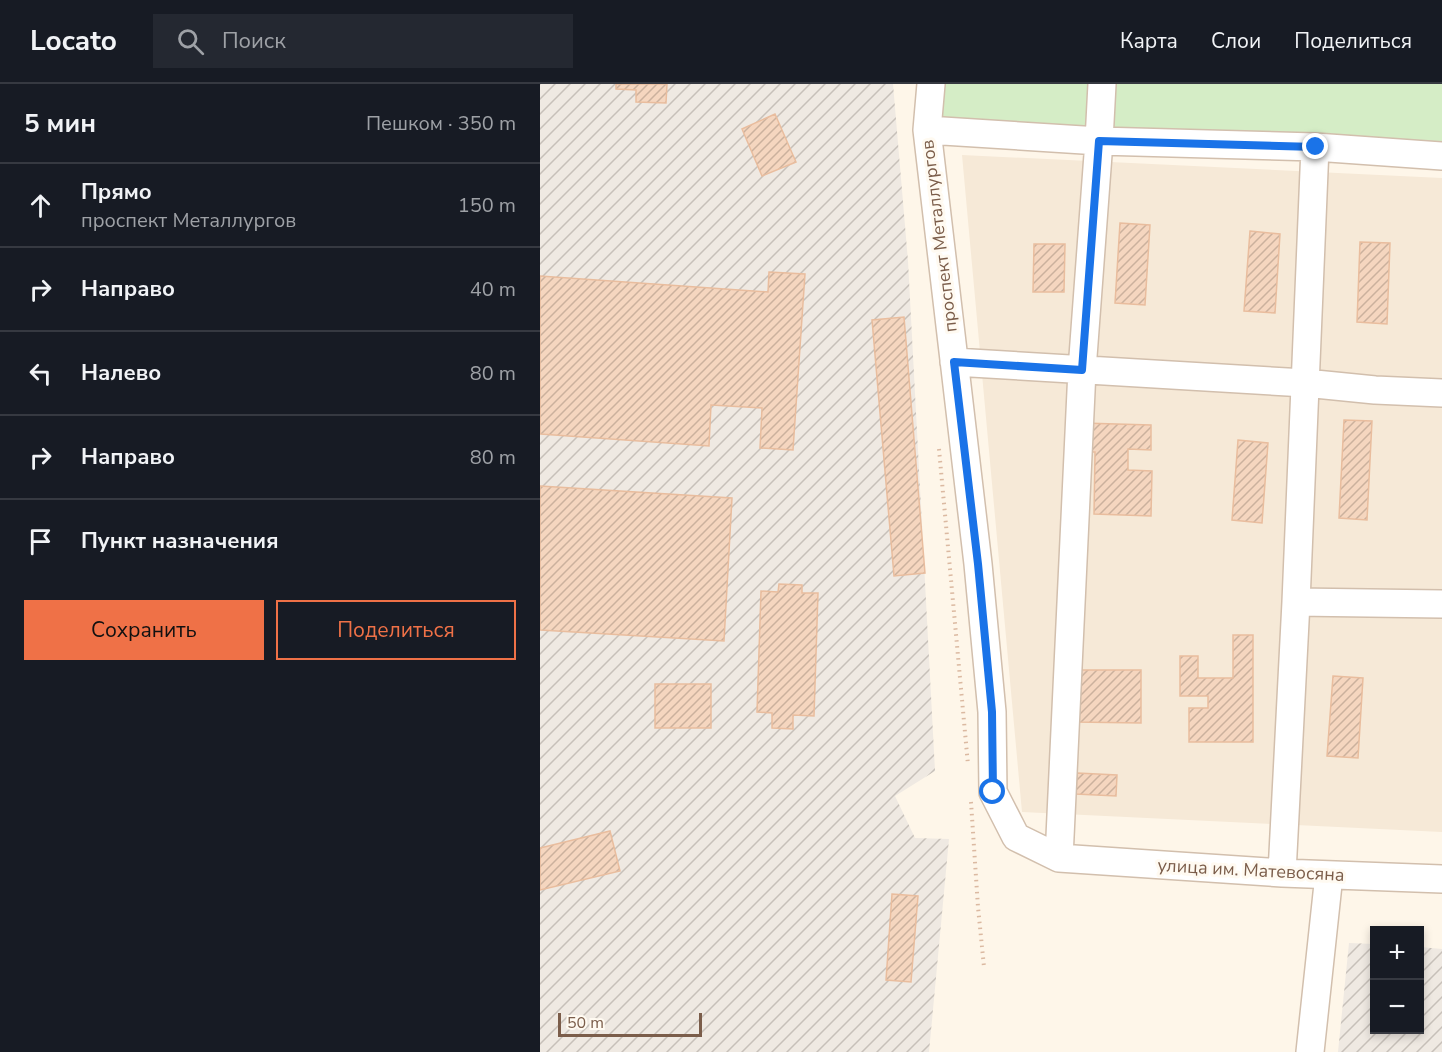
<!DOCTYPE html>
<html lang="ru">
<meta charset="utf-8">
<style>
:root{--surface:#171b24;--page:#242831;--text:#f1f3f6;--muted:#9ea1a6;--line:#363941;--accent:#ef7147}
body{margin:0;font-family:"Nunito Sans",sans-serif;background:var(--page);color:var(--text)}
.controls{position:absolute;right:18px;bottom:18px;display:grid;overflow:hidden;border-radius:0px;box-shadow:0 3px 9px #0003}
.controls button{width:54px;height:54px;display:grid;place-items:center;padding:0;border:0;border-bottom:2px solid var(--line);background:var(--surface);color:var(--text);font:30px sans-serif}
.scale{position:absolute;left:18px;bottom:15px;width:144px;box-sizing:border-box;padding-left:6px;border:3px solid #7b5d4a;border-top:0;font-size:16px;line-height:21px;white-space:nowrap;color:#7b5d4a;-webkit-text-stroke:4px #fffaf1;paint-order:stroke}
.stop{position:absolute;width:18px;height:18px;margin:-14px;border:4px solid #1a73e8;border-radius:50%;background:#fff}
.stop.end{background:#1a73e8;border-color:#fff;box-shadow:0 2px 6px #0008}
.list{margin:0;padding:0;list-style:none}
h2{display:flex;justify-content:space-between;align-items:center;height:78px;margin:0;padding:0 24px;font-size:26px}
h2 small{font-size:20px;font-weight:400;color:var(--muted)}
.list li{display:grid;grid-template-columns:39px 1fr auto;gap:18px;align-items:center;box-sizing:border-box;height:84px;padding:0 24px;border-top:2px solid var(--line)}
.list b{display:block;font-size:22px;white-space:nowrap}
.list p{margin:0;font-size:20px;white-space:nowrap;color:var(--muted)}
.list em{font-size:20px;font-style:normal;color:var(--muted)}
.actions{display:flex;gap:12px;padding:18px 24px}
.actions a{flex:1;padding:14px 0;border:2px solid var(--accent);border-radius:0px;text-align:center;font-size:21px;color:var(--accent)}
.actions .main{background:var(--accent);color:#111}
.icon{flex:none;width:33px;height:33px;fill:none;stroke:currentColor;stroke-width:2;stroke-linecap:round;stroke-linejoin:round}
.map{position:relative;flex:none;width:902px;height:968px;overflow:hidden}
header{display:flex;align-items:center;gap:36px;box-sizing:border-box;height:84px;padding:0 30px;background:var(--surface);border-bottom:2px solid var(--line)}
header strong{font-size:28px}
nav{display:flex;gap:33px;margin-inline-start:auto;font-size:21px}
.search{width:420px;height:54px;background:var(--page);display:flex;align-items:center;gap:15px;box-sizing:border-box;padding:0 21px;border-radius:0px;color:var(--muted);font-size:22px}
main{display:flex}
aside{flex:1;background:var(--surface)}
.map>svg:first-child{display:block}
.residential{fill:#f6e9d7}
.industrial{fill:url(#industrial-furrows)}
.green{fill:#d5edc6}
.building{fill:url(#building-hatch);stroke:#e9bd9e;stroke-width:1.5}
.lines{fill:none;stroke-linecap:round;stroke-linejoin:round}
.minor-casing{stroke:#d2bfad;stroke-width:30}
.path{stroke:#dbb9a1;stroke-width:4;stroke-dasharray:1.5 4.5;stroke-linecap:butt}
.minor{stroke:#fff;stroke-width:27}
.route{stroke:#1a73e8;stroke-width:8}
.labels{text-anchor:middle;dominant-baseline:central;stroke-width:6;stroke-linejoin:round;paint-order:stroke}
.street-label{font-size:18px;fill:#7b5d4a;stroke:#fffaf1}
</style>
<header>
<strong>Locato</strong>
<div class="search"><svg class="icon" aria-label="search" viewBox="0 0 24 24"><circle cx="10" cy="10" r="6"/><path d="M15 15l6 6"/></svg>Поиск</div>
<nav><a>Карта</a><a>Слои</a><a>Поделиться</a></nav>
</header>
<main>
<aside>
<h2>5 мин<small>Пешком · 350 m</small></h2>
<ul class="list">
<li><svg class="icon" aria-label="ahead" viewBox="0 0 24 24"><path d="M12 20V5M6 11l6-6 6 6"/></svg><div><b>Прямо</b><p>проспект Металлургов</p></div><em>150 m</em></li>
<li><svg class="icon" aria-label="right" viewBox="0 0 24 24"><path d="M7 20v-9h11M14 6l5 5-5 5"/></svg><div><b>Направо</b></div><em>40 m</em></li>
<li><svg class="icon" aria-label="left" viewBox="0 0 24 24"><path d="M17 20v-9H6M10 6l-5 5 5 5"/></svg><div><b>Налево</b></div><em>80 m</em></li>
<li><svg class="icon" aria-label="right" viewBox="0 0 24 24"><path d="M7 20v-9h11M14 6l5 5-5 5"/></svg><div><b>Направо</b></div><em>80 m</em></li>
<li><svg class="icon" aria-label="arrive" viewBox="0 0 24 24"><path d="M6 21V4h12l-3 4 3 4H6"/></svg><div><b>Пункт назначения</b></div></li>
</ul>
<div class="actions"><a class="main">Сохранить</a><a>Поделиться</a></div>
</aside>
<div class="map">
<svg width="902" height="968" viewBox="0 0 902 968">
<defs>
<pattern id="industrial-furrows" width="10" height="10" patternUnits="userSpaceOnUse" patternTransform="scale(1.5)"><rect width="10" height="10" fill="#efe9e2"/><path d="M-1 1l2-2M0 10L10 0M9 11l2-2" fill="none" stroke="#c7c0b9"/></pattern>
<pattern id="building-hatch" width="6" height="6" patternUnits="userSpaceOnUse" patternTransform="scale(1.5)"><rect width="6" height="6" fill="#f5d6bf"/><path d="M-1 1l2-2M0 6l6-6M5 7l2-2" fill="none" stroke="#cbb19d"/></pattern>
</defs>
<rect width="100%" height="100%" fill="#fef6e9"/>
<path class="residential" d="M 422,71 L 902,94 L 902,748 L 482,728 Z"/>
<path class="industrial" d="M 0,0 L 353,0 L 368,177 L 395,687 L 355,712 L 375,754 L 409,755 L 389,968 L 0,968 Z
M 809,859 L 834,860 L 834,946 L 880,946 L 880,863 L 902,865 L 902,968 L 798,968 Z"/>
<path class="green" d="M 395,0 L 902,0 L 902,68 L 392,48 Z"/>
<path class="building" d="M 76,0 L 127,0 L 126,19 L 96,18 L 96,6 L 76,5 Z
M 235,30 L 256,78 L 222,92 L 202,45 Z
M 580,139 L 610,141 L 605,221 L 575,219 Z
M 710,147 L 740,150 L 735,229 L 704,227 Z
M 820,158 L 850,159 L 847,240 L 817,238 Z
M 494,160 L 525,160 L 524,208 L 493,208 Z
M 229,188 L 265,190 L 253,366 L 220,364 L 222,324 L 171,321 L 169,362 L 0,350 L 0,192 L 228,208 Z
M 364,233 L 385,489 L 354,492 L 332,236 Z
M 804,336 L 832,337 L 827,436 L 799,434 Z
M 542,339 L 611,341 L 611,366 L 588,365 L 588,386 L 612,387 L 611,432 L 554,430 L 555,368 L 541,368 Z
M 698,356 L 728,359 L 722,439 L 692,436 Z
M 0,402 L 192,414 L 184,557 L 0,546 Z
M 239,500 L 262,501 L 262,509 L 278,509 L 274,632 L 253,631 L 253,645 L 232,644 L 232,629 L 217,628 L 221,507 L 238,508 Z
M 693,551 L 713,551 L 713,658 L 649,658 L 649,624 L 668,624 L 668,612 L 640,612 L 640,572 L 658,572 L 658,594 L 693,594 Z
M 535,586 L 601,586 L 601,639 L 535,638 Z
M 793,592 L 823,594 L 818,674 L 787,672 Z
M 115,600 L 171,600 L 171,644 L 115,644 Z
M 537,689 L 577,691 L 576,712 L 536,710 Z
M 70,747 L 80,787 L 0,806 L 0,764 Z
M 352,810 L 378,812 L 371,898 L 346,896 Z"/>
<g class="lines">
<g class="minor-casing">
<path id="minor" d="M 391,0 L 387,46 L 438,480 L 452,628 L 453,708 L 476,753 L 519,774 L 742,789 L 902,795
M 387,46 L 559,57 L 775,63 L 902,72
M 414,278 L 765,299 L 835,306 L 902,309
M 756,518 L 902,520
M 519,774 L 542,286 L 559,57 L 562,0
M 742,789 L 756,518 L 775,63
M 770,968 L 789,791"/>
</g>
<path class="path" d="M 399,365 L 428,681
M 431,718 L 438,823 L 444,883"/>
<use href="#minor" class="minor"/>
</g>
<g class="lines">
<path class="route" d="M 453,708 L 452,628 L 438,480 L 414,278 L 542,286 L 559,57 L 776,63"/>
</g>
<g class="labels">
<g class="street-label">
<text transform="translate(399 152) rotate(-97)">проспект Металлургов</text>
<text transform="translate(711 786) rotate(3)">улица им. Матевосяна</text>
</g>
</g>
</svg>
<div class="controls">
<button>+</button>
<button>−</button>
</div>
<div class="scale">50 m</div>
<div class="stop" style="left:453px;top:708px"></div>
<div class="stop end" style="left:776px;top:63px"></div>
</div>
</main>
